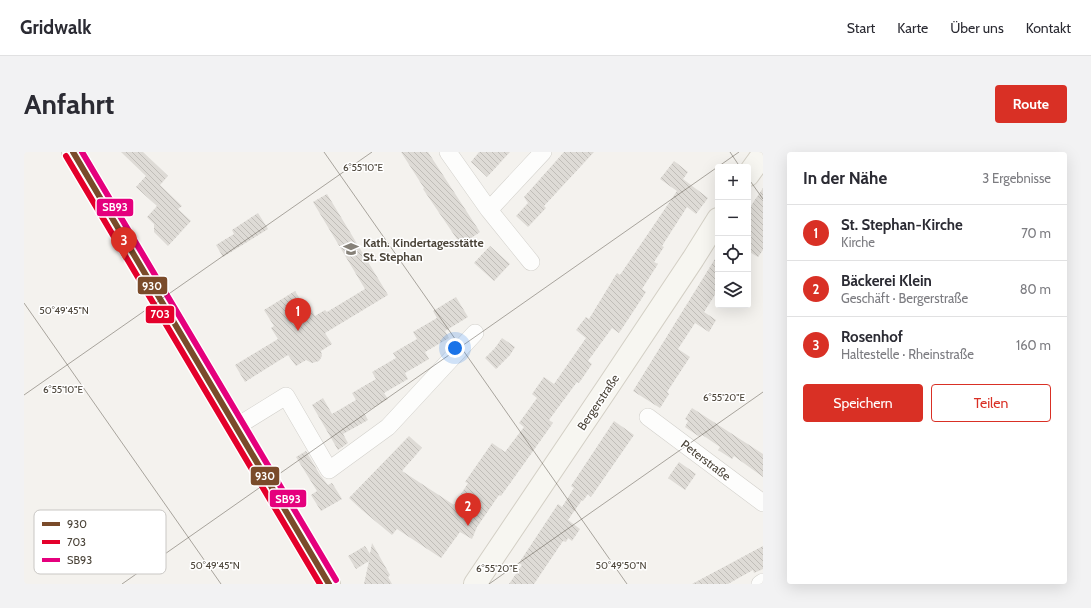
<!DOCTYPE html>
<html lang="de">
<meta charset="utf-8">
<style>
:root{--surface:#fff;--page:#f2f2f3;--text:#2b2b33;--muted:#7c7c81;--line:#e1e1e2;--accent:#d93025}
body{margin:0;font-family:Cabin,sans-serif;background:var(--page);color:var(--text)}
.controls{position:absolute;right:12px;top:12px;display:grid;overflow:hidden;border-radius:4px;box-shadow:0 4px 16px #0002}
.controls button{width:36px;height:36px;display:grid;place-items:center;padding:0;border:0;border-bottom:1px solid var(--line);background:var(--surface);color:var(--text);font:20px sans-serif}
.you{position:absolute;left:431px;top:196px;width:14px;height:14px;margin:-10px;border:3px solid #fff;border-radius:50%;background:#1a73e8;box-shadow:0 0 0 6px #1a73e833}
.badge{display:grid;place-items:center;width:26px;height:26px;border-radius:50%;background:var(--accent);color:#fff;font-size:13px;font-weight:700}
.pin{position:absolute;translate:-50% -33px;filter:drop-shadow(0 1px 2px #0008)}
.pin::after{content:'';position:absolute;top:21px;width:14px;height:12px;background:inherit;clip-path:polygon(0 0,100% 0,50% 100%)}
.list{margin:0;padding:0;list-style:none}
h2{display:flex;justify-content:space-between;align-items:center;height:52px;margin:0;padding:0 16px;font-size:17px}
h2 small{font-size:13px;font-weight:400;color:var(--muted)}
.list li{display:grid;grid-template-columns:26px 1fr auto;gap:12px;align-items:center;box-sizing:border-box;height:56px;padding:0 16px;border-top:1px solid var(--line)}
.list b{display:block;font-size:15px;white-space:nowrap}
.list p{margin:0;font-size:13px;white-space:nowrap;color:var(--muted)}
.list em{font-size:13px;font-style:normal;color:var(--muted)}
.actions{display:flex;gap:8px;padding:12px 16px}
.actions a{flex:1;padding:9px 0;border:1px solid var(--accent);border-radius:4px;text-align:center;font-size:14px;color:var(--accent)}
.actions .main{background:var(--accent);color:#fff}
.icon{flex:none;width:22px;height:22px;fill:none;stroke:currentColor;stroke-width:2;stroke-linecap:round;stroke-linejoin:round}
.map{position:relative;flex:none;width:739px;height:432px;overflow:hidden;border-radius:4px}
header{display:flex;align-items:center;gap:24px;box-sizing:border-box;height:56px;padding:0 20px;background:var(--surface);border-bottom:1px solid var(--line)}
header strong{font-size:19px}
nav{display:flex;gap:22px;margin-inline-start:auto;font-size:14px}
.intro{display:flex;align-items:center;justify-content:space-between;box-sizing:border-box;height:96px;padding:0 24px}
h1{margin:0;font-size:28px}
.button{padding:10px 18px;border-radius:4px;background:var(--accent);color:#fff;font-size:14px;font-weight:700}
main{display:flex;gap:24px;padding:0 24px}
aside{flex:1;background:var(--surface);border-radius:4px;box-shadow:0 4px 16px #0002}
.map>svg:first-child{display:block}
.building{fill:url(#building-back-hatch)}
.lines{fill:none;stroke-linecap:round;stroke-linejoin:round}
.street-casing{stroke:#d2d0cb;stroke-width:18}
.secondary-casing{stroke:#d3cfc5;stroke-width:24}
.street{stroke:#fdfdfc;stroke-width:17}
.secondary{stroke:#f7f6f1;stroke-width:22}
.bus-1-casing{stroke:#fff;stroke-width:9}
.bus-2-casing{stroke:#fff;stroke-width:9}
.bus-3-casing{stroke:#fff;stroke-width:9}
.bus-1{stroke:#7a4b2a;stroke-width:6}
.bus-2{stroke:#e4002b;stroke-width:6}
.bus-3{stroke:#e5007d;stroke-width:6}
.ticks{fill:none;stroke:#4b4439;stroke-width:1;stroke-opacity:0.45}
.labels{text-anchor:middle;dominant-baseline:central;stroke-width:3;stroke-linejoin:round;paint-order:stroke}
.poi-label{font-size:12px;font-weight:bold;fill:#4b4439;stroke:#fff;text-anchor:start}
.street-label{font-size:12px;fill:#4b4439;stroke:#fff}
.key{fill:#fff;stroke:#c9c7c4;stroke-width:1}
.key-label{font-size:11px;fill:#4b4439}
.ticks-label{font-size:10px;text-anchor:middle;fill:#4b4439;stroke:#fff;stroke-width:3;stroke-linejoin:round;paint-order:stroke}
.line-badge{stroke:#fff;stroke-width:1.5}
.badge-label{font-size:11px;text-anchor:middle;font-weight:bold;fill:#fff}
</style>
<header>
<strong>Gridwalk</strong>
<nav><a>Start</a><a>Karte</a><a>Über uns</a><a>Kontakt</a></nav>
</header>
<div class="intro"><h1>Anfahrt</h1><a class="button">Route</a></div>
<main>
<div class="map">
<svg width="739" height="432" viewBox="0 0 739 432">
<defs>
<pattern id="building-back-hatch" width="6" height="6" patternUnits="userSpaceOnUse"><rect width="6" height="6" fill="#dedbd6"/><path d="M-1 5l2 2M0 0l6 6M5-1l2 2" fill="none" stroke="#c0bdb8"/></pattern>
</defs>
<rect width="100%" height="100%" fill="#f4f2ee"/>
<path class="building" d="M 97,0 L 119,0 L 144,24 L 136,33 L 158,54 L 154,57 L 167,69 L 144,94 L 130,80 L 130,72 L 123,65 L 133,54 L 112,35 L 122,24 Z
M 377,0 L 404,0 L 456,80 L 437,93 L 399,37 L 400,36 Z
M 455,0 L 486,0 L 463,25 L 447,10 Z
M 540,0 L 570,0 L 520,54 L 522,56 L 504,75 L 492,64 L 504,51 L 500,45 Z
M 650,9 L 664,20 L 659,27 L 684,46 L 672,62 L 663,55 L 638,94 L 640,95 L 630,110 L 634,112 L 618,137 L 622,140 L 605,166 L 595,181 L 588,176 L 564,209 L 568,212 L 555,231 L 553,230 L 525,268 L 529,271 L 477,344 L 475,343 L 453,375 L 448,387 L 436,380 L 417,406 L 373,377 L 368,383 L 338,358 L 325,346 L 385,284 L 398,296 L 378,319 L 430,353 L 444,331 L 441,330 L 468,291 L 481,300 L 500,275 L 495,271 L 513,246 L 508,242 L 520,225 L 530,232 L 562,186 L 552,178 L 562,165 L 565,167 L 593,121 L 596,123 L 653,39 L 636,27 Z
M 739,36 L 739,98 L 734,105 L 724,99 L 724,58 Z
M 303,42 L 364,143 L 301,181 L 308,192 L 297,199 L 298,204 L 295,209 L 288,211 L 282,208 L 272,214 L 264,203 L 221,230 L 211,213 L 254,187 L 247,176 L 250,174 L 240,158 L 271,139 L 281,155 L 285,153 L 291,164 L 301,158 L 303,160 L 341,137 L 289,50 Z
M 234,61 L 244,77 L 199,105 L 192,93 L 210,82 L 208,78 Z
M 466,94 L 486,112 L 470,129 L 450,111 Z
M 694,102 L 694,138 L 680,160 L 692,168 L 685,180 L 671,171 L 654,197 L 666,205 L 643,240 L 645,242 L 636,256 L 609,239 Z
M 432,145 L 444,165 L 421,179 L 425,186 L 401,200 L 405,207 L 381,221 L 384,227 L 360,241 L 364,247 L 340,261 L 344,268 L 319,282 L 324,291 L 314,298 L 288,253 L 299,246 L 308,262 L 332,248 L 328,241 L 352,227 L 348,220 L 372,206 L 369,201 L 393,187 L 389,180 L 413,166 L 409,159 Z
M 478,186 L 491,195 L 486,203 L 472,217 L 461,206 L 471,196 Z
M 668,256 L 739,302 L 739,325 L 710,304 L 708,307 L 694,298 L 696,295 L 677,282 L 676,285 L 661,275 L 664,269 L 661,267 Z
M 590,269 L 610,283 L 567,345 L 564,342 L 559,349 L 558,348 L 544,368 L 556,377 L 548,389 L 544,386 L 542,390 L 539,389 L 510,432 L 485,432 L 498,413 L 495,411 L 534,352 L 538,355 L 550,336 L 547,334 Z
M 282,299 L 296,323 L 304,333 L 308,331 L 318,347 L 297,359 L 287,343 L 293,339 L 272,305 Z
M 655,310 L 672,322 L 661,338 L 644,326 Z
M 348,391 L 366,423 L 364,425 L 368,432 L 340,432 L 345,409 L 332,417 L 324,404 L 341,394 L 346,402 Z
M 739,394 L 739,417 L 730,421 L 729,418 L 704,432 L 668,432 Z"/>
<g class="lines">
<g class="street-casing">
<path id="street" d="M 424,0 L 465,58 L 507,110
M 465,58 L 519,0
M 624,265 L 739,351
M 212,275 L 262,244 L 305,318 L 364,275 L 451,181
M 736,432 L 739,430"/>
</g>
<g class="secondary-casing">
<path id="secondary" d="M 49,0 L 305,432
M 724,23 L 739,2
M 451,432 L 583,236 L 669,107 L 694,67"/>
</g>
<use href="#street" class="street"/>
<use href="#secondary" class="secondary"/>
<g class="bus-1-casing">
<path id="bus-1" d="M 49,0 L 305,432"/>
</g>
<g class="bus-2-casing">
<path id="bus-2" d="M 42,4 L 296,432"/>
</g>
<g class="bus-3-casing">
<path id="bus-3" d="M 58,0 L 312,428"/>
</g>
<use href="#bus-1" class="bus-1"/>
<use href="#bus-2" class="bus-2"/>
<use href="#bus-3" class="bus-3"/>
</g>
<path class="ticks" d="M 300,0 L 603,432M 706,0 L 716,15M 724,26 L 739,47M 0,151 L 197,432M 0,243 L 348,0M 98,432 L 715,0M 465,432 L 739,240"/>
<defs>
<g id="school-bare" transform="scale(1.2)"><path d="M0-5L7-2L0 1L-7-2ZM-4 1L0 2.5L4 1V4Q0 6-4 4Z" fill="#868178" stroke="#fff" stroke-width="2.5" paint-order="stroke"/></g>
</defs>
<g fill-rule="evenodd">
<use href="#school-bare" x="327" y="97"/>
</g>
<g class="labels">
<g class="poi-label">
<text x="339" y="90">Kath. Kindertagesstätte<tspan x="339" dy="14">St. Stephan</tspan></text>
</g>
<g class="street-label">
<text transform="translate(574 250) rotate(-56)">Bergerstraße</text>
<text transform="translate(682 308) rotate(37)">Peterstraße</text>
</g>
</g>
<rect x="10" y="358" width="132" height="64" rx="6" class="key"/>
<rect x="18" y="370" width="18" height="4" fill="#7a4b2a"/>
<rect x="18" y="388" width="18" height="4" fill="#e4002b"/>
<rect x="18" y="406" width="18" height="4" fill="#e5007d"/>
<g class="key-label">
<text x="43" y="376">930</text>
<text x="43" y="394">703</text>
<text x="43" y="412">SB93</text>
</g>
<g class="ticks-label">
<text x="339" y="19">6°55'10"E</text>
<text x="40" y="162">50°49'45"N</text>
<text x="39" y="241">6°55'10"E</text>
<text x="700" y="249">6°55'20"E</text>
<text x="191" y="417">50°49'45"N</text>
<text x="597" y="417">50°49'50"N</text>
<text x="473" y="420">6°55'20"E</text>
</g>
<g class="line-badge">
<rect x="72" y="46" width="38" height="19" rx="4" fill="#e5007d"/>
<rect x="113" y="124" width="31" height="19" rx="4" fill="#7a4b2a"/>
<rect x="121" y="153" width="30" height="19" rx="4" fill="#e4002b"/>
<rect x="226" y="314" width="30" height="20" rx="4" fill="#7a4b2a"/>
<rect x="245" y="337" width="38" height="19" rx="4" fill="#e5007d"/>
</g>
<g class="badge-label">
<text x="91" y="59">SB93</text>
<text x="128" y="138">930</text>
<text x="136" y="166">703</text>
<text x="241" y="328">930</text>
<text x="264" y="351">SB93</text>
</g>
</svg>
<div class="controls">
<button>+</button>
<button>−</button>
<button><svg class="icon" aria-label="locate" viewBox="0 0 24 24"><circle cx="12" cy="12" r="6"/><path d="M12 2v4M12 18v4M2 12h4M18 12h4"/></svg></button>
<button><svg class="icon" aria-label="layers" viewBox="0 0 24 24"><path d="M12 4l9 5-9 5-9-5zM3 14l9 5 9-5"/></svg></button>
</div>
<div class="you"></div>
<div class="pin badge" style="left:274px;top:179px">1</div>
<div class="pin badge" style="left:444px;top:374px">2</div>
<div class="pin badge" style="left:100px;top:108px">3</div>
</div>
<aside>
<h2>In der Nähe<small>3 Ergebnisse</small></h2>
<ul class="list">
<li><span class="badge">1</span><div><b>St. Stephan-Kirche</b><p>Kirche</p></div><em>70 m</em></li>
<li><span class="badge">2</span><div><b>Bäckerei Klein</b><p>Geschäft · Bergerstraße</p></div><em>80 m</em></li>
<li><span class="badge">3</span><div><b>Rosenhof</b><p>Haltestelle · Rheinstraße</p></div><em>160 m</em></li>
</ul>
<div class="actions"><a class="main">Speichern</a><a>Teilen</a></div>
</aside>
</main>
